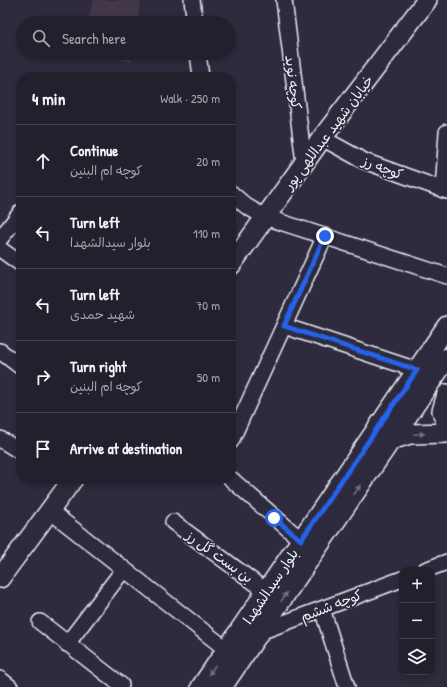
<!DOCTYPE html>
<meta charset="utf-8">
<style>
:root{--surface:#23202e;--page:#2b2836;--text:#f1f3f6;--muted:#a3a3aa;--line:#403e4a}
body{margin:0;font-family:"Patrick Hand","Playpen Sans Arabic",sans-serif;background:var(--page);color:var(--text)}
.controls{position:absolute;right:12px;bottom:12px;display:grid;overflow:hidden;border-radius:8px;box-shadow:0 2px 6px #0003}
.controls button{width:36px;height:36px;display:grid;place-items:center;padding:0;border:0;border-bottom:1px solid var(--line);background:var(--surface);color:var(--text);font:20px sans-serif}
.stop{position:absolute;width:12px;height:12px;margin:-9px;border:3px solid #2563eb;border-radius:50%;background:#fff}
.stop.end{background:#2563eb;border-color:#fff;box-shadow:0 1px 4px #0008}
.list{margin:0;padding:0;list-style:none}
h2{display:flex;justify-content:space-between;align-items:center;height:52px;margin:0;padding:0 16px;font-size:17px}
h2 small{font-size:13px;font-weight:400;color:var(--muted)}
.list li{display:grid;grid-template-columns:26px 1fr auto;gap:12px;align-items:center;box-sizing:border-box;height:72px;padding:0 16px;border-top:1px solid var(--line)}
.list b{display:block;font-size:15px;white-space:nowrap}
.list p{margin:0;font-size:13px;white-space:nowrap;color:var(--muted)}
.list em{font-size:13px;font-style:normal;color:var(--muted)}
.icon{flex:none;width:22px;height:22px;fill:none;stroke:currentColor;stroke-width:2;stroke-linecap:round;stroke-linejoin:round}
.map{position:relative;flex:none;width:447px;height:687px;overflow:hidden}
.search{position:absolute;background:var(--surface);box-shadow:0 2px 6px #0003;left:16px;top:16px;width:220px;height:44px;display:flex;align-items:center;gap:10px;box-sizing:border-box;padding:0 14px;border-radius:22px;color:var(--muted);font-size:15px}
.panel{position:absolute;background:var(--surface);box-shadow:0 2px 6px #0003;left:16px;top:72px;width:220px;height:412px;border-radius:16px}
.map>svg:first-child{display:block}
.built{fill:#433948}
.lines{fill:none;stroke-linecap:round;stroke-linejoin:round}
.minor-casing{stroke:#e8f1f8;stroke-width:18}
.tertiary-casing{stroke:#e8f1f8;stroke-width:22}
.minor{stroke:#2f2a3d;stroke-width:15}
.tertiary{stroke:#2f2a3d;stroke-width:19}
.oneway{fill:#70707e}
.route{stroke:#2563eb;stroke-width:5}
.labels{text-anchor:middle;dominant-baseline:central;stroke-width:3.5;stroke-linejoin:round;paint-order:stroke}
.street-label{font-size:14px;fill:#e8f1f8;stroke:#2f2a3d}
</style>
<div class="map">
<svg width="447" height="687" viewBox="0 0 447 687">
<rect width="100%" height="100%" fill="#2f2a3d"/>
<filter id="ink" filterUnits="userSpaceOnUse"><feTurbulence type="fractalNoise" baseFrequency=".025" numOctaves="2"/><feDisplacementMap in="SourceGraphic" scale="8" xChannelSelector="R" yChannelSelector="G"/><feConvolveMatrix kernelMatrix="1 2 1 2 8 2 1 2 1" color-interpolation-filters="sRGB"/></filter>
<g filter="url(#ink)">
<path class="built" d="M 94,0 L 141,0 L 137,23 L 86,23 Z
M 95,53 L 132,53 L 131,62 Z"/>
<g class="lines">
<g class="minor-casing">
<path id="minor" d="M 192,0 L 195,23
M 284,0 L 304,163
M 198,53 L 201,77
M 322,138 L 364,161 L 447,191
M 443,190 L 447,132
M 231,193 L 246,206 L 265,217 L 447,276
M 0,239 L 21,212
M 0,249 L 21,264
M 284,326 L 417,370
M 0,351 L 21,367
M 0,439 L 21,452
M 231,441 L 325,236
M 231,479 L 301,540
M 50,511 L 226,649
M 173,522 L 266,591
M 425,570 L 447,562
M 322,609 L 347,687
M 40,622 L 121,685
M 260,632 L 402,579
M 67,644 L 124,569
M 0,679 L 10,687"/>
</g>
<g class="tertiary-casing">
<path id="tertiary" d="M 231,265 L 322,138 L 427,0
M 447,394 L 442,411 L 447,426
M 391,440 L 410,434 L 447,433
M 0,578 L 73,479
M 201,687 L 447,326
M 222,687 L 447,358"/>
</g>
<use href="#minor" class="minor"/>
<use href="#tertiary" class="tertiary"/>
</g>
<defs><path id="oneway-solid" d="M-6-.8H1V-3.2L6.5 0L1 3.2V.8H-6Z"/></defs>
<g class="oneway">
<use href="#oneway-solid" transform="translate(419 434) rotate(-3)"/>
<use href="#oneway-solid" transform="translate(357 490) rotate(-56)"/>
<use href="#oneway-solid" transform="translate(284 597) rotate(-56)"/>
<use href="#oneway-solid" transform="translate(212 670) rotate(124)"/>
</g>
</g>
<g class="lines" filter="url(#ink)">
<path class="route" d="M 274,518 L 301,540 L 417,370 L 284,326 L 325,236"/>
</g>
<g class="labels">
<g class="street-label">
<text transform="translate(294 82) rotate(83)">کوچه نوید</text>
<text transform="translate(328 132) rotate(-53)">خیابان شهید عبداللهی پور</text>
<text transform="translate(383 167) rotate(21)">کوچه رز</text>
<text transform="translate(220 556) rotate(36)">بن بست گل رز</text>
<text transform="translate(270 586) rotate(-56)">بلوار سیدالشهدا</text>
<text transform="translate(331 605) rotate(-21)">کوچه ششم</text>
</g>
</g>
</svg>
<div class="controls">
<button>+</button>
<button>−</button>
<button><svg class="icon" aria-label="layers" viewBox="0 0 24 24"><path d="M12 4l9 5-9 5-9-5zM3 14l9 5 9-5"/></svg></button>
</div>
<div class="stop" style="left:274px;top:518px"></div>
<div class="stop end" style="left:325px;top:236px"></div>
<div class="search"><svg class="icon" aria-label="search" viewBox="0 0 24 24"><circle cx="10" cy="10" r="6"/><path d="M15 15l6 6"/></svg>Search here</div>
<section class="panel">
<h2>4 min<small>Walk · 250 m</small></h2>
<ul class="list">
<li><svg class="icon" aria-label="ahead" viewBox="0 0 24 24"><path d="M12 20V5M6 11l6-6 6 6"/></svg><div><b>Continue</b><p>کوچه ام البنین</p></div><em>20 m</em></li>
<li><svg class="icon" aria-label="left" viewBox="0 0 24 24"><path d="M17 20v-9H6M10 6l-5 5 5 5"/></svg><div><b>Turn left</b><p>بلوار سیدالشهدا</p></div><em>110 m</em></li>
<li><svg class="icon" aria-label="left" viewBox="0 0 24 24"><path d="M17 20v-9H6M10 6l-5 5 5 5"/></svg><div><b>Turn left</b><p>شهید حمدی</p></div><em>70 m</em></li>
<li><svg class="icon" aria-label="right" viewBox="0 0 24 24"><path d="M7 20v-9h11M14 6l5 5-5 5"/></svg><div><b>Turn right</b><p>کوچه ام البنین</p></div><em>50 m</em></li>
<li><svg class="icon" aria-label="arrive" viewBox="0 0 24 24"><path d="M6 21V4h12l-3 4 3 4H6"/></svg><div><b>Arrive at destination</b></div></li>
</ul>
</section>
</div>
